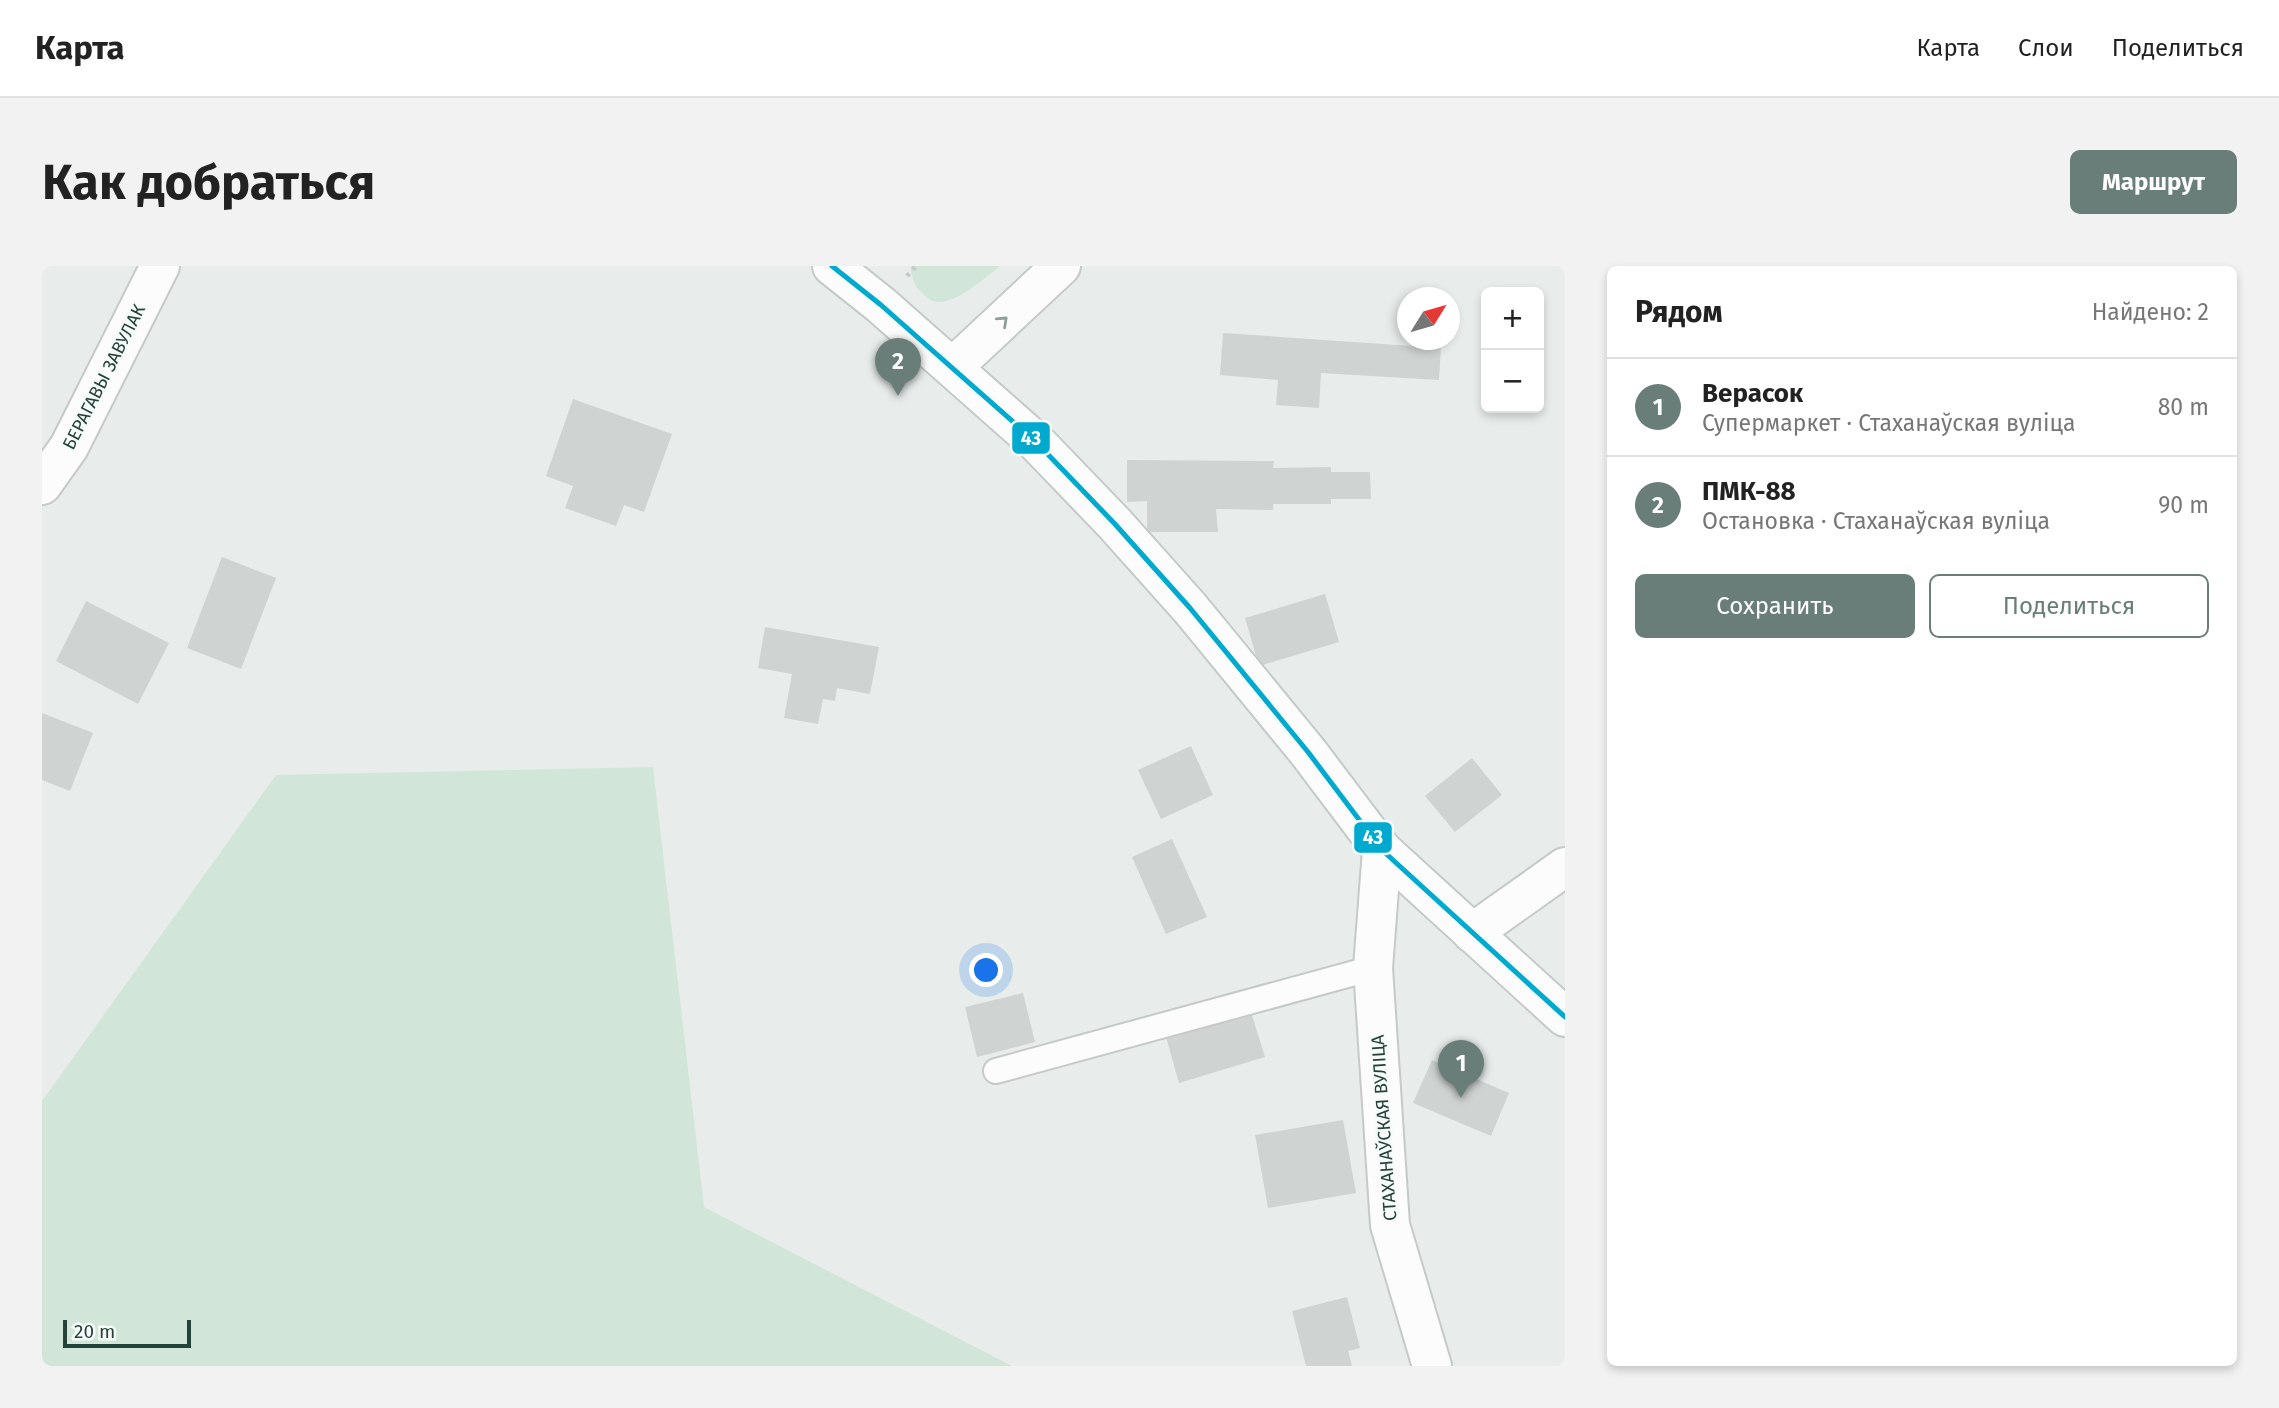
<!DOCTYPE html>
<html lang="ru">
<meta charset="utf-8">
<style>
:root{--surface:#fff;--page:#f2f2f2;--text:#222;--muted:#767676;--line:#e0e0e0;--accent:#697e78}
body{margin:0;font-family:"Fira Sans",sans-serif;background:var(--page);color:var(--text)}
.controls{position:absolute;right:21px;top:21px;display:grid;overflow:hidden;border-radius:10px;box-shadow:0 4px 10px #0003}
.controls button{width:63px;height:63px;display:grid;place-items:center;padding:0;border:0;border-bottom:2px solid var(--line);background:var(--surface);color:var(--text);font:35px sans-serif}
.compass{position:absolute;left:1355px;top:21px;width:63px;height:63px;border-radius:50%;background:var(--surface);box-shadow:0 4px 10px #0003;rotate:53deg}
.scale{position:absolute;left:21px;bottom:18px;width:128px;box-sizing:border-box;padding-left:7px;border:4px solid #24423a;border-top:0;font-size:19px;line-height:24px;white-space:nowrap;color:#24423a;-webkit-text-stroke:5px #f7fbf9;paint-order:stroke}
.you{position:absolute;left:945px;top:705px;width:24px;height:24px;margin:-18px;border:5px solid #fff;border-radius:50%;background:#1a73e8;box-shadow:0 0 0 10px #1a73e833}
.badge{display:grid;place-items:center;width:46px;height:46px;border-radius:50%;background:var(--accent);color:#fff;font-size:23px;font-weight:700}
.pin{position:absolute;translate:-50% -58px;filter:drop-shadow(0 2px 4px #0008)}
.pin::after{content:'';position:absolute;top:37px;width:24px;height:21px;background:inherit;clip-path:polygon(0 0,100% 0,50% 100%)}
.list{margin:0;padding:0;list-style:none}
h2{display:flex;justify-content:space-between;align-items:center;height:91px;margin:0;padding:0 28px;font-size:30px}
h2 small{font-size:23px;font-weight:400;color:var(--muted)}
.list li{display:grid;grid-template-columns:46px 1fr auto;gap:21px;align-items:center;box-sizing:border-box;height:98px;padding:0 28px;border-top:2px solid var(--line)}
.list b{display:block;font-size:26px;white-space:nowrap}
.list p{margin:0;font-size:23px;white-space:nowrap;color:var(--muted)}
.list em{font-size:23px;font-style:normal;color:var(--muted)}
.actions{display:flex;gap:14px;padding:21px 28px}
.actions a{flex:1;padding:16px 0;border:2px solid var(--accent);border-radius:10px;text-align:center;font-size:24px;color:var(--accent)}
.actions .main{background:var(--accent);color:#fff}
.map{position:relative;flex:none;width:1523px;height:1100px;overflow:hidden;border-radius:10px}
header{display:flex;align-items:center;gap:42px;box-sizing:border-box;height:98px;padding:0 35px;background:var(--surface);border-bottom:2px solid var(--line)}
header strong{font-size:33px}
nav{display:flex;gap:38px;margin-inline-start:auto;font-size:24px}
.intro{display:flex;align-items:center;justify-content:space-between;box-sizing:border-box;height:168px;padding:0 42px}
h1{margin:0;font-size:49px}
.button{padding:18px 32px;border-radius:10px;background:var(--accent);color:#fff;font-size:24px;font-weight:700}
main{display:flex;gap:42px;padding:0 42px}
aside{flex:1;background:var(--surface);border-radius:10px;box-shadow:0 4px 10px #0003}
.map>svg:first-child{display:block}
.green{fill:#d1e6d8}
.building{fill:#cfd4d2}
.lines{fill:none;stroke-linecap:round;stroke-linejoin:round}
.lane-casing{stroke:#c5cac8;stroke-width:28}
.street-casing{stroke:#c5cac8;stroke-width:42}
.secondary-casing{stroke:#c3cbc8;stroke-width:42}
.path{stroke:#c3ccca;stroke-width:4.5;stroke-dasharray:3.5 5;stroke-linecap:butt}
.lane{stroke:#fcfcfc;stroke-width:24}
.street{stroke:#fcfcfc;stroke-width:38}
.secondary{stroke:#fcfcfc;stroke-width:38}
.bus-1-casing{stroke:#f7fbf9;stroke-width:10}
.bus-1{stroke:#00a9ce;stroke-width:5}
.oneway{stroke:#909f9b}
.labels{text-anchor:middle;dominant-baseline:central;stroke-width:5;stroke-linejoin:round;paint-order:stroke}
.street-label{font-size:18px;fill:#24423a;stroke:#f7fbf9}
.line-badge{stroke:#f7fbf9;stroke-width:2.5}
.badge-label{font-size:19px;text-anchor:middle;font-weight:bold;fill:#fff}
</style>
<header>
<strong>Карта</strong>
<nav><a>Карта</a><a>Слои</a><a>Поделиться</a></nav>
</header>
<div class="intro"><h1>Как добраться</h1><a class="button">Маршрут</a></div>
<main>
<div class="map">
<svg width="1523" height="1100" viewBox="0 0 1523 1100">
<rect width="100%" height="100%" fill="#e8edeb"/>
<path class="green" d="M 869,0 L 958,0 C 944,11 910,42 891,35 C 887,34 885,31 882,29 C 873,21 869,12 869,0 Z
M 611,501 L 662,941 L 970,1100 L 0,1100 L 0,835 L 234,509 Z"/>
<path class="building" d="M 1181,67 L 1399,82 L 1397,114 L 1279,107 L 1277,142 L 1234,139 L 1236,114 L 1178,109 Z
M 531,133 L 630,168 L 602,246 L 582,239 L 574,260 L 523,242 L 531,220 L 504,210 Z
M 1085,194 L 1232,195 L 1231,202 L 1289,201 L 1289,206 L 1328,206 L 1329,233 L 1289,233 L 1289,238 L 1231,238 L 1231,244 L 1174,243 L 1176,266 L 1105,266 L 1105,235 L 1085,236 Z
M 180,291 L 234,312 L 199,403 L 145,382 Z
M 1283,328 L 1297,376 L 1217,400 L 1203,352 Z
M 44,335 L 127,377 L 96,438 L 14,395 Z
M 723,361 L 837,381 L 828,428 L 795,422 L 793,435 L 781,433 L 776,458 L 742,452 L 750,408 L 716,402 Z
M 0,447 L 51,467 L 28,525 L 0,514 Z
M 1149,480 L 1171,529 L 1119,553 L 1096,504 Z
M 1430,492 L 1460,529 L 1413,566 L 1383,530 Z
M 1130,573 L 1165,651 L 1124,668 L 1090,591 Z
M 981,727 L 993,776 L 935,791 L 923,741 Z
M 1209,746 L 1223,791 L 1137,817 L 1124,771 Z
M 1390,794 L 1467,827 L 1449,870 L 1371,837 Z
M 1301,854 L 1314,927 L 1226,942 L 1213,869 Z
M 1305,1031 L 1318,1082 L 1306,1085 L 1310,1100 L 1264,1100 L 1250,1045 Z"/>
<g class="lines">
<g class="lane-casing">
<path id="lane" d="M 954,805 L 1331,702"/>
</g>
<g class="street-casing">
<path id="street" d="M 911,101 L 1019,0
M 0,219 L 27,181 L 118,0
M 1340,584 L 1331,702 L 1348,959 L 1390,1100
M 1430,667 L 1523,601"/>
</g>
<g class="secondary-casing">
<path id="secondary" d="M 790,0 L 839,39 L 994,176 L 1072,257 L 1148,342 L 1266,486 L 1340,584 L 1523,751"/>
</g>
<path class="path" d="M 865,10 L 874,0"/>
<use href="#lane" class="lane"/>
<use href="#street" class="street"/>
<use href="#secondary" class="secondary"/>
<g class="bus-1-casing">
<path id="bus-1" d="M 790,0 L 839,39 L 994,176 L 1072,257 L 1148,342 L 1266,486 L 1340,584 L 1523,751"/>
</g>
<use href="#bus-1" class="bus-1"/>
</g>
<defs><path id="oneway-chevron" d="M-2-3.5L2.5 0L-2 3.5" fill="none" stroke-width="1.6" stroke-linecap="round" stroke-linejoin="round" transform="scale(1.75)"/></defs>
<use class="oneway" href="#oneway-chevron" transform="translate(961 55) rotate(-43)"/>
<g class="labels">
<g class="street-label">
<text transform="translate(62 111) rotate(-63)">БЕРАГАВЫ ЗАВУЛАК</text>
<text transform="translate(1342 862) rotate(-94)">СТАХАНАЎСКАЯ ВУЛІЦА</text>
</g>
</g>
<g class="line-badge">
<rect x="969" y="155" width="40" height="34" rx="7" fill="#00a9ce"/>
<rect x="1311" y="555" width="40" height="33" rx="7" fill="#00a9ce"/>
</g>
<g class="badge-label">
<text x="989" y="179">43</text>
<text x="1331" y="578">43</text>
</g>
</svg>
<div class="controls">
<button>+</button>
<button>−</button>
</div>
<svg class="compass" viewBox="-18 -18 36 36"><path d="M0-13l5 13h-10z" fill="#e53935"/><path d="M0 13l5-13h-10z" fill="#767676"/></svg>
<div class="scale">20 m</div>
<div class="you"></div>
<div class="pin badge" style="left:1419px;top:832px">1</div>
<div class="pin badge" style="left:856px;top:130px">2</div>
</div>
<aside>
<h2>Рядом<small>Найдено: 2</small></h2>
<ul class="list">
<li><span class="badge">1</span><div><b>Верасок</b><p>Супермаркет · Стаханаўская вуліца</p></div><em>80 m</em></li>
<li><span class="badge">2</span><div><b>ПМК-88</b><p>Остановка · Стаханаўская вуліца</p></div><em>90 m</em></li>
</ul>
<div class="actions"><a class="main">Сохранить</a><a>Поделиться</a></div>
</aside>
</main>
